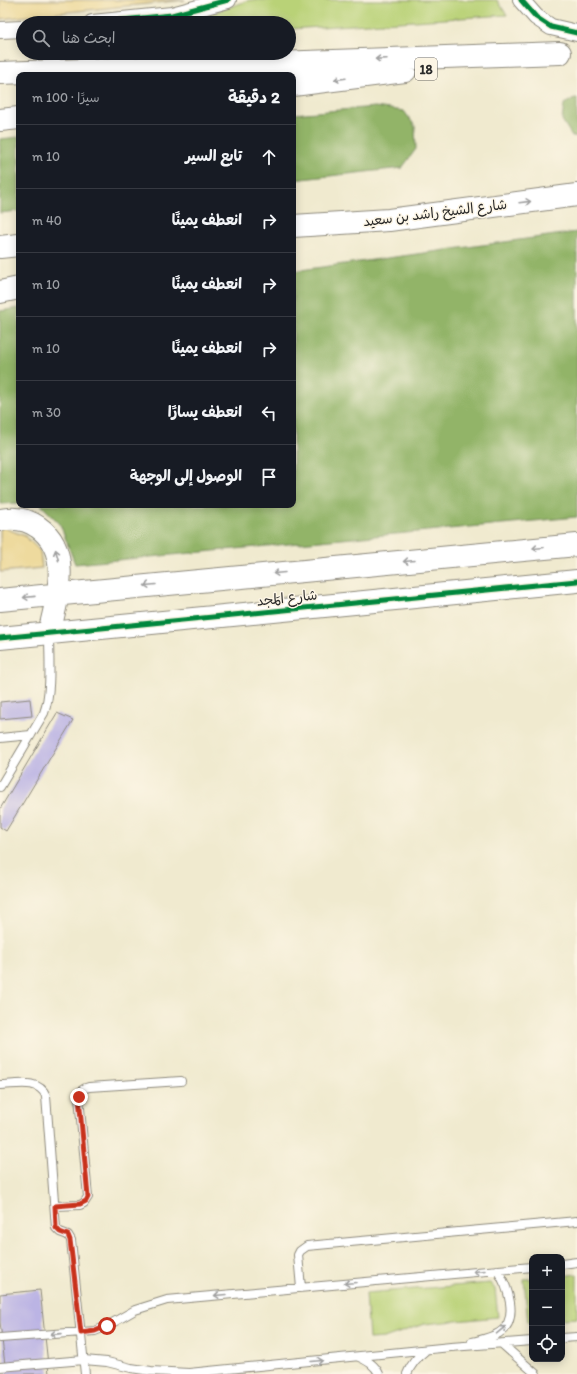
<!DOCTYPE html>
<html lang="ar">
<meta charset="utf-8">
<style>
:root{--surface:#171b24;--page:#242831;--text:#f1f3f6;--muted:#9ea1a6;--line:#363941}
body{margin:0;font-family:Itim,"Playpen Sans Arabic",sans-serif;background:var(--page);color:var(--text);direction:rtl}
.controls{position:absolute;right:12px;bottom:12px;display:grid;overflow:hidden;border-radius:8px;box-shadow:0 2px 10px #0003}
.controls button{width:36px;height:36px;display:grid;place-items:center;padding:0;border:0;border-bottom:1px solid var(--line);background:var(--surface);color:var(--text);font:20px sans-serif}
.stop{position:absolute;width:12px;height:12px;margin:-9px;border:3px solid #c8321e;border-radius:50%;background:#fff}
.stop.end{background:#c8321e;border-color:#fff;box-shadow:0 1px 4px #0008}
.list{margin:0;padding:0;list-style:none}
h2{display:flex;justify-content:space-between;align-items:center;height:52px;margin:0;padding:0 16px;font-size:17px}
h2 small{font-size:13px;font-weight:400;color:var(--muted)}
.list li{display:grid;grid-template-columns:26px 1fr auto;gap:12px;align-items:center;box-sizing:border-box;height:64px;padding:0 16px;border-top:1px solid var(--line)}
.list b{display:block;font-size:15px;white-space:nowrap}
.list em{font-size:13px;font-style:normal;color:var(--muted)}
.icon{flex:none;width:22px;height:22px;fill:none;stroke:currentColor;stroke-width:2;stroke-linecap:round;stroke-linejoin:round}
.map{position:relative;flex:none;width:577px;height:1374px;overflow:hidden;direction:ltr}
.search{position:absolute;background:var(--surface);box-shadow:0 2px 10px #0003;left:16px;top:16px;width:280px;height:44px;display:flex;align-items:center;gap:10px;box-sizing:border-box;padding:0 14px;border-radius:22px;color:var(--muted);font-size:15px}
.panel{position:absolute;background:var(--surface);box-shadow:0 2px 10px #0003;left:16px;top:72px;width:280px;height:436px;border-radius:8px;direction:rtl}
.map>svg:first-child{display:block}
.green{fill:#b9d277;stroke:#727e51}
.forest{fill:#92b468;stroke:#5e704a}
.sand{fill:#eeda9e;stroke:#8c8264}
.building{fill:#bbb4e4}
.lines{fill:none;stroke-linecap:round;stroke-linejoin:round}
.lane-casing{stroke:#8e8a7d;stroke-width:10}
.street-casing{stroke:#8e8a7d;stroke-width:18}
.secondary-casing{stroke:#8e8a7d;stroke-width:24}
.highway-casing{stroke:#8e8a7d;stroke-width:24}
.lane{stroke:#fff;stroke-width:8}
.street{stroke:#fff;stroke-width:16}
.secondary{stroke:#fff;stroke-width:22}
.highway{stroke:#fff;stroke-width:22}
.cycleway-casing{stroke:#fcf5e5;stroke-width:8}
.cycleway{stroke:#00873e;stroke-width:5}
.oneway{stroke:#a0a0a0}
.route{stroke:#c8321e;stroke-width:5}
.labels{text-anchor:middle;dominant-baseline:central;stroke-width:3;stroke-linejoin:round;paint-order:stroke}
.shield{fill:#fcf5e5;stroke:#6a6863;stroke-width:1}
.shield-label{font-size:13px;font-weight:bold;fill:#2b2b2b}
.street-label{font-size:14px;fill:#2b2b2b;stroke:#fcf5e5}
</style>
<div class="map">
<svg width="577" height="1374" viewBox="0 0 577 1374">
<rect width="100%" height="100%" fill="#fcf5e5"/>
<filter id="ink" filterUnits="userSpaceOnUse"><feTurbulence type="fractalNoise" baseFrequency=".025" numOctaves="2"/><feDisplacementMap in="SourceGraphic" scale="8" xChannelSelector="R" yChannelSelector="G"/><feConvolveMatrix kernelMatrix="1 2 1 2 8 2 1 2 1" color-interpolation-filters="sRGB"/></filter>
<filter id="wash" filterUnits="userSpaceOnUse"><feTurbulence type="fractalNoise" baseFrequency=".012" numOctaves="4" result="noise"/><feDisplacementMap in="SourceGraphic" scale="16" xChannelSelector="R" yChannelSelector="G"/><feGaussianBlur stdDeviation="0.9" result="paint"/><feColorMatrix in="noise" values="0 0 0 0 0 0 0 0 0 0 0 0 0 0 0 0 0 1.4 0 .05"/><feComposite in="paint" operator="in"/></filter>
<g filter="url(#wash)">
<rect width="100%" height="100%" fill="#f0eacf"/>
<path class="green" d="M 250,0 L 497,0 L 507,15 L 289,29 L 289,23 L 182,23 Z
M 577,1274 L 577,1318 L 562,1319 L 562,1276 Z
M 524,1279 L 532,1279 L 532,1322 L 528,1323 Z
M 490,1283 L 495,1289 L 498,1317 L 424,1324 L 384,1338 L 369,1339 L 366,1293 Z"/>
<path class="forest" d="M 575,98 L 577,98 L 577,137 L 572,136 L 562,120 L 564,104 Z
M 375,107 L 404,111 L 415,126 L 416,149 L 402,168 L 293,180 L 293,114 Z
M 19,137 L 19,211 L 0,213 L 0,139 Z
M 577,232 L 577,517 L 75,564 L 60,524 L 41,505 L 293,505 L 293,271 Z
M 19,308 L 19,503 L 0,504 L 0,311 Z"/>
<path class="sand" d="M 0,0 L 185,0 L 0,19 Z
M 2,527 L 25,536 L 40,551 L 42,568 L 0,572 L 0,528 Z"/>
<g id="blocks">
<path class="building" d="M 30,699 L 32,716 L 0,719 L 0,702 Z
M 57,713 L 73,720 L 6,831 L 0,827 L 0,809 Z
M 40,1290 L 49,1374 L 6,1374 L 0,1322 L 0,1294 Z"/>
</g>
</g>
<g filter="url(#ink)">
<use href="#blocks" fill-opacity="0" stroke="#8e8a7d" stroke-width="1"/>
<g class="lines">
<g class="lane-casing">
<path id="lane" d="M 0,738 L 31,735
M 0,787 L 44,713 C 52,692 49,657 49,634
M 0,1085 C 15,1085 39,1078 46,1096 L 56,1228 L 60,1232 L 68,1235 L 71,1240 L 85,1374
M 55,1206 L 80,1205 L 84,1203 L 88,1197 L 79,1097 C 80,1091 83,1088 89,1087 L 181,1081
M 562,1264 L 577,1262
M 301,1288 L 298,1255 L 300,1251 L 307,1246 L 577,1221
M 0,1338 L 95,1331 L 107,1326 L 135,1310 L 167,1300 L 532,1267
M 562,1338 L 577,1337
M 472,1342 C 480,1340 491,1338 499,1333 C 520,1320 508,1286 497,1270
M 502,1344 L 536,1374
M 359,1357 C 368,1361 375,1365 379,1374
M 0,1367 L 84,1360 L 107,1362 L 131,1368 L 151,1371 L 189,1373 L 451,1347 L 532,1341
M 407,1374 C 411,1364 417,1357 426,1350"/>
</g>
<g class="street-casing">
<path id="street" d="M 521,0 L 536,17 L 551,27 L 577,33
M 92,23 L 172,15 L 228,0
M 0,30 L 23,29"/>
</g>
<g class="secondary-casing">
<path id="secondary" d="M 0,520 C 14,517 27,519 38,527 C 73,551 57,599 49,633
M 0,600 L 577,545
M 0,638 L 577,581"/>
</g>
<g class="highway-casing">
<path id="highway" d="M 0,73 L 560,53
M 293,85 L 405,71
M 0,120 L 19,118
M 293,226 L 389,220 L 577,195
M 0,247 L 19,245
M 0,292 L 19,288"/>
</g>
<use href="#lane" class="lane"/>
<use href="#street" class="street"/>
<use href="#secondary" class="secondary"/>
<use href="#highway" class="highway"/>
<g class="cycleway-casing">
<path id="cycleway" d="M 521,0 L 536,17 L 551,27 L 577,33
M 92,23 L 172,15 L 228,0
M 0,638 L 577,581"/>
</g>
<use href="#cycleway" class="cycleway"/>
</g>
<defs><path id="oneway-shaft" d="M-6 0H5M1.5-3L5.5 0L1.5 3" fill="none" stroke-width="1.6" stroke-linecap="round" stroke-linejoin="round"/></defs>
<g class="oneway">
<use href="#oneway-shaft" transform="translate(381 59) rotate(178)"/>
<use href="#oneway-shaft" transform="translate(340 79) rotate(173)"/>
<use href="#oneway-shaft" transform="translate(525 202) rotate(-7)"/>
<use href="#oneway-shaft" transform="translate(538 548) rotate(175)"/>
<use href="#oneway-shaft" transform="translate(57 555) rotate(-105)"/>
<use href="#oneway-shaft" transform="translate(409 561) rotate(175)"/>
<use href="#oneway-shaft" transform="translate(279 573) rotate(175)"/>
<use href="#oneway-shaft" transform="translate(150 585) rotate(175)"/>
<use href="#oneway-shaft" transform="translate(29 597) rotate(174)"/>
<use href="#oneway-shaft" transform="translate(479 1271) rotate(175)"/>
<use href="#oneway-shaft" transform="translate(350 1283) rotate(175)"/>
<use href="#oneway-shaft" transform="translate(220 1295) rotate(175)"/>
<use href="#oneway-shaft" transform="translate(501 1330) rotate(-40)"/>
<use href="#oneway-shaft" transform="translate(56 1334) rotate(176)"/>
<use href="#oneway-shaft" transform="translate(317 1361) rotate(-5)"/>
</g>
</g>
<g class="lines" filter="url(#ink)">
<path class="route" d="M 79,1097 L 88,1197 L 86,1201 L 80,1204 L 55,1206 L 56,1228 L 60,1232 L 68,1235 L 70,1240 L 81,1333 L 95,1331 L 107,1326"/>
</g>
<g class="labels">
<rect class="shield" x="415" y="58" width="22" height="22" rx="3"/>
<g class="shield-label">
<text x="426" y="69">18</text>
</g>
<g class="street-label">
<text transform="translate(435 213) rotate(-7)">شارع الشيخ راشد بن سعيد</text>
<text transform="translate(287 598) rotate(-6)">شارع المَجد</text>
</g>
</g>
</svg>
<div class="controls">
<button>+</button>
<button>−</button>
<button><svg class="icon" aria-label="locate" viewBox="0 0 24 24"><circle cx="12" cy="12" r="6"/><path d="M12 2v4M12 18v4M2 12h4M18 12h4"/></svg></button>
</div>
<div class="stop" style="left:107px;top:1326px"></div>
<div class="stop end" style="left:79px;top:1097px"></div>
<div class="search"><svg class="icon" aria-label="search" viewBox="0 0 24 24"><circle cx="10" cy="10" r="6"/><path d="M15 15l6 6"/></svg>ابحث هنا</div>
<section class="panel">
<h2>2 دقيقة<small>سيرًا · 100 m</small></h2>
<ul class="list">
<li><svg class="icon" aria-label="ahead" viewBox="0 0 24 24"><path d="M12 20V5M6 11l6-6 6 6"/></svg><div><b>تابع السير</b></div><em>10 m</em></li>
<li><svg class="icon" aria-label="right" viewBox="0 0 24 24"><path d="M7 20v-9h11M14 6l5 5-5 5"/></svg><div><b>انعطف يمينًا</b></div><em>40 m</em></li>
<li><svg class="icon" aria-label="right" viewBox="0 0 24 24"><path d="M7 20v-9h11M14 6l5 5-5 5"/></svg><div><b>انعطف يمينًا</b></div><em>10 m</em></li>
<li><svg class="icon" aria-label="right" viewBox="0 0 24 24"><path d="M7 20v-9h11M14 6l5 5-5 5"/></svg><div><b>انعطف يمينًا</b></div><em>10 m</em></li>
<li><svg class="icon" aria-label="left" viewBox="0 0 24 24"><path d="M17 20v-9H6M10 6l-5 5 5 5"/></svg><div><b>انعطف يسارًا</b></div><em>30 m</em></li>
<li><svg class="icon" aria-label="arrive" viewBox="0 0 24 24"><path d="M6 21V4h12l-3 4 3 4H6"/></svg><div><b>الوصول إلى الوجهة</b></div></li>
</ul>
</section>
</div>
